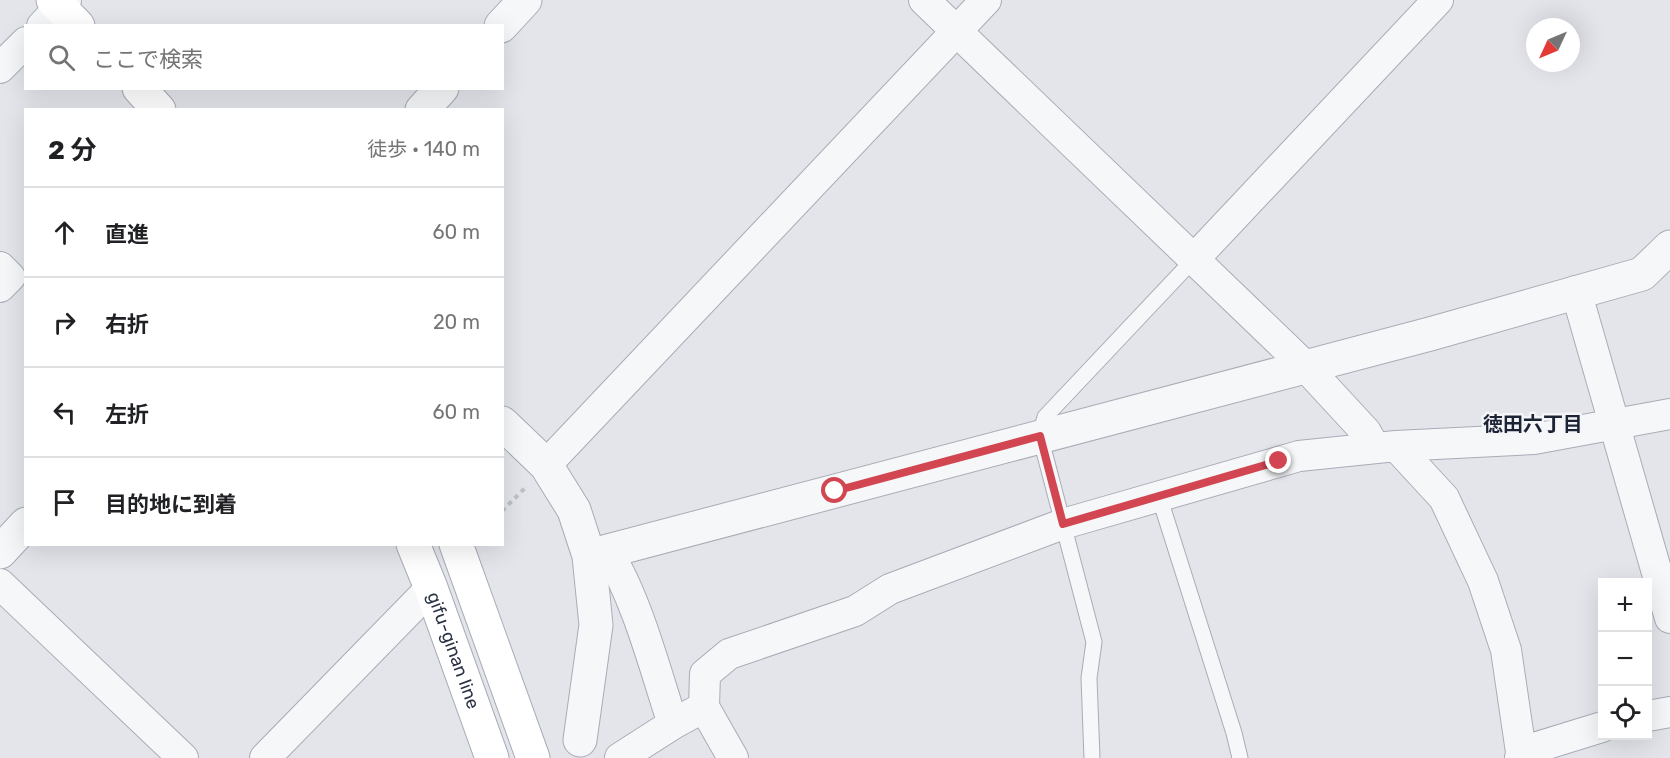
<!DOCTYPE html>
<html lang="ja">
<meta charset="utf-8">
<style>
:root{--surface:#fff;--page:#f6f6f6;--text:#202124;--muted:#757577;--line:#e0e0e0}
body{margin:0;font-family:Rubik,"Noto Sans JP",sans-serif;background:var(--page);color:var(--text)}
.controls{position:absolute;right:18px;bottom:18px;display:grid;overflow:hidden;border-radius:0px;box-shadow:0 6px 24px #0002}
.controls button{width:54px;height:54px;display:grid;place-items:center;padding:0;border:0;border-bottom:2px solid var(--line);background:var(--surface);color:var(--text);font:30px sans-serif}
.compass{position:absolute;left:1526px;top:18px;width:54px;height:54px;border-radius:50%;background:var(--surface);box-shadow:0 6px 24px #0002;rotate:226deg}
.stop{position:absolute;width:18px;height:18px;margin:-14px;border:4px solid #d24651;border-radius:50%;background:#fff}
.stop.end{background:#d24651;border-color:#fff;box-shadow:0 2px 6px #0008}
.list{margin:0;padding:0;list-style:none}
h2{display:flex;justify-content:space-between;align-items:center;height:78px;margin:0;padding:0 24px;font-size:26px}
h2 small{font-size:20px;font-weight:400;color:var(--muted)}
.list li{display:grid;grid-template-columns:39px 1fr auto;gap:18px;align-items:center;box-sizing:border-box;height:90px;padding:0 24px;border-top:2px solid var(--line)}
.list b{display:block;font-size:22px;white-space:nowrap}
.list em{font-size:20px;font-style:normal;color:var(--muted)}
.icon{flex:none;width:33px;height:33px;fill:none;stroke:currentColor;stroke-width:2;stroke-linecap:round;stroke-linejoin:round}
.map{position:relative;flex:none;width:1670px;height:758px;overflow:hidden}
.search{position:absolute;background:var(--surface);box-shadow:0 6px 24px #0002;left:24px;top:24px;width:480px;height:66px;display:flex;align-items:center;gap:15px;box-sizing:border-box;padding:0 21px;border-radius:0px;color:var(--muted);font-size:22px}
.panel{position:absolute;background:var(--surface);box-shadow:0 6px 24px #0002;left:24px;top:108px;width:480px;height:438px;border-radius:0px}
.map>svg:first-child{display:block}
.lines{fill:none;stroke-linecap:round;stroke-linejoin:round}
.service-casing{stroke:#a8acb6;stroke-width:17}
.minor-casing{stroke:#a8acb6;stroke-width:32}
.tertiary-casing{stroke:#a8acb6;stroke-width:35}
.secondary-casing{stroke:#a8acb6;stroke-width:35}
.path{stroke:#bdc0c6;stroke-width:4;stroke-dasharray:4.5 4.5;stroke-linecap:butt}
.service{stroke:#f6f7f9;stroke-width:15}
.minor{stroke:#f6f7f9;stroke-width:30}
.tertiary{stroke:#f6f7f9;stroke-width:33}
.secondary{stroke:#fff;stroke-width:33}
.route{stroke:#d24651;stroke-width:8}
.labels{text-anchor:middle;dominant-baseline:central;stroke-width:5;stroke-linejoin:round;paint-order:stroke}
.street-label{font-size:18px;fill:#2a3244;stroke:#f3f5f8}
.neighbourhood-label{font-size:20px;font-weight:bold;fill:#1c2335;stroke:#f3f5f8}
</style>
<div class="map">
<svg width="1670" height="758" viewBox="0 0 1670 758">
<rect width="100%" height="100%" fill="#e3e5eb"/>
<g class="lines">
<g class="service-casing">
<path id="service" d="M 1159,496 L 1234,733 L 1240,758
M 1092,758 L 1089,678 L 1094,642 L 1040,436 L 1045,417 L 1194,259"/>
</g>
<g class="minor-casing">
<path id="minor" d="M 924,0 L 1305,366 L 1366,432 L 1375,448
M 42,26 L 66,0
M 0,68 L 26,42
M 1194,259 L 1438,0
M 0,267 L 10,277 L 0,287
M 1576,291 L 1670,618
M 1396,446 L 1444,498 L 1483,581 L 1506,650 L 1521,752 L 1520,758
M 546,465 L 986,0
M 607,551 C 637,598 655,670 673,724
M 0,584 L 183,758
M 704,707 L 705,674 L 729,654 L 855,611 L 890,589 L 1063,524 L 1299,456 L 1396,446 L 1534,439 L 1670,414
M 1648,716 L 1670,712
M 1521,752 L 1602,727
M 265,758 L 431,588
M 620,758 L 673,724 L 704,707 L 733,758"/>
</g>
<g class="tertiary-casing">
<path id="tertiary" d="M 501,26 L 525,0
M 422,110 L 442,88
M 502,423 L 546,465 L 574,510 L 589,556 L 596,625 L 580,740
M 0,552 L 26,524
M 589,556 L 1430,334 L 1642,274 L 1670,247"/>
</g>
<g class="secondary-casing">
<g id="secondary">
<path d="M 53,0 L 78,26"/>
<path d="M 139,88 L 159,110"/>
<path id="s1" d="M 413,544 L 431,588 L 492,758"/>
<path d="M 456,544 L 533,758"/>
</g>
</g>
<path class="path" d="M 502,511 L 527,486"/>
<use href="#service" class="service"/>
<use href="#minor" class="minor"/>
<use href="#tertiary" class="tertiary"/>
<use href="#secondary" class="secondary"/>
</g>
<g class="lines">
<path class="route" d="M 835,491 L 1040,436 L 1063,524 L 1279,461"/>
</g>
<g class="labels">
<g class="street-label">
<text stroke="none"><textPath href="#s1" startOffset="114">gifu-ginan line</textPath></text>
</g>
<g class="neighbourhood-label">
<text x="1533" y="424">徳田六丁目</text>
</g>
</g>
</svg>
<div class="controls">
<button>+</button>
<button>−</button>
<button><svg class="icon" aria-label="locate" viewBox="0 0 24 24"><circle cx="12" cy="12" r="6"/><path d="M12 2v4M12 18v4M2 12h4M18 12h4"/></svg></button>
</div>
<svg class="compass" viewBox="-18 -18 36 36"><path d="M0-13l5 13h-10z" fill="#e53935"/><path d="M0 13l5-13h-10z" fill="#757577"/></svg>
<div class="stop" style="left:835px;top:491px"></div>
<div class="stop end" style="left:1279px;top:461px"></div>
<div class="search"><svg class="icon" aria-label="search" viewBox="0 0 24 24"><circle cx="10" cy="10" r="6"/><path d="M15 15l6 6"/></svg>ここで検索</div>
<section class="panel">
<h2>2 分<small>徒歩 · 140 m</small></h2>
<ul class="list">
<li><svg class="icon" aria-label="ahead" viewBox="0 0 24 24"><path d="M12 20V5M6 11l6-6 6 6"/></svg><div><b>直進</b></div><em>60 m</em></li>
<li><svg class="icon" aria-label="right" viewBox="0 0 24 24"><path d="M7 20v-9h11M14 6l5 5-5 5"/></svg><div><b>右折</b></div><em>20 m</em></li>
<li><svg class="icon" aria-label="left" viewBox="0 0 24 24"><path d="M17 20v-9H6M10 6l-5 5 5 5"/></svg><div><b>左折</b></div><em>60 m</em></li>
<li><svg class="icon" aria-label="arrive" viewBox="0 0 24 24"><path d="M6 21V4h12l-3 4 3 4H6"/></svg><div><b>目的地に到着</b></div></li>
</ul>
</section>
</div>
